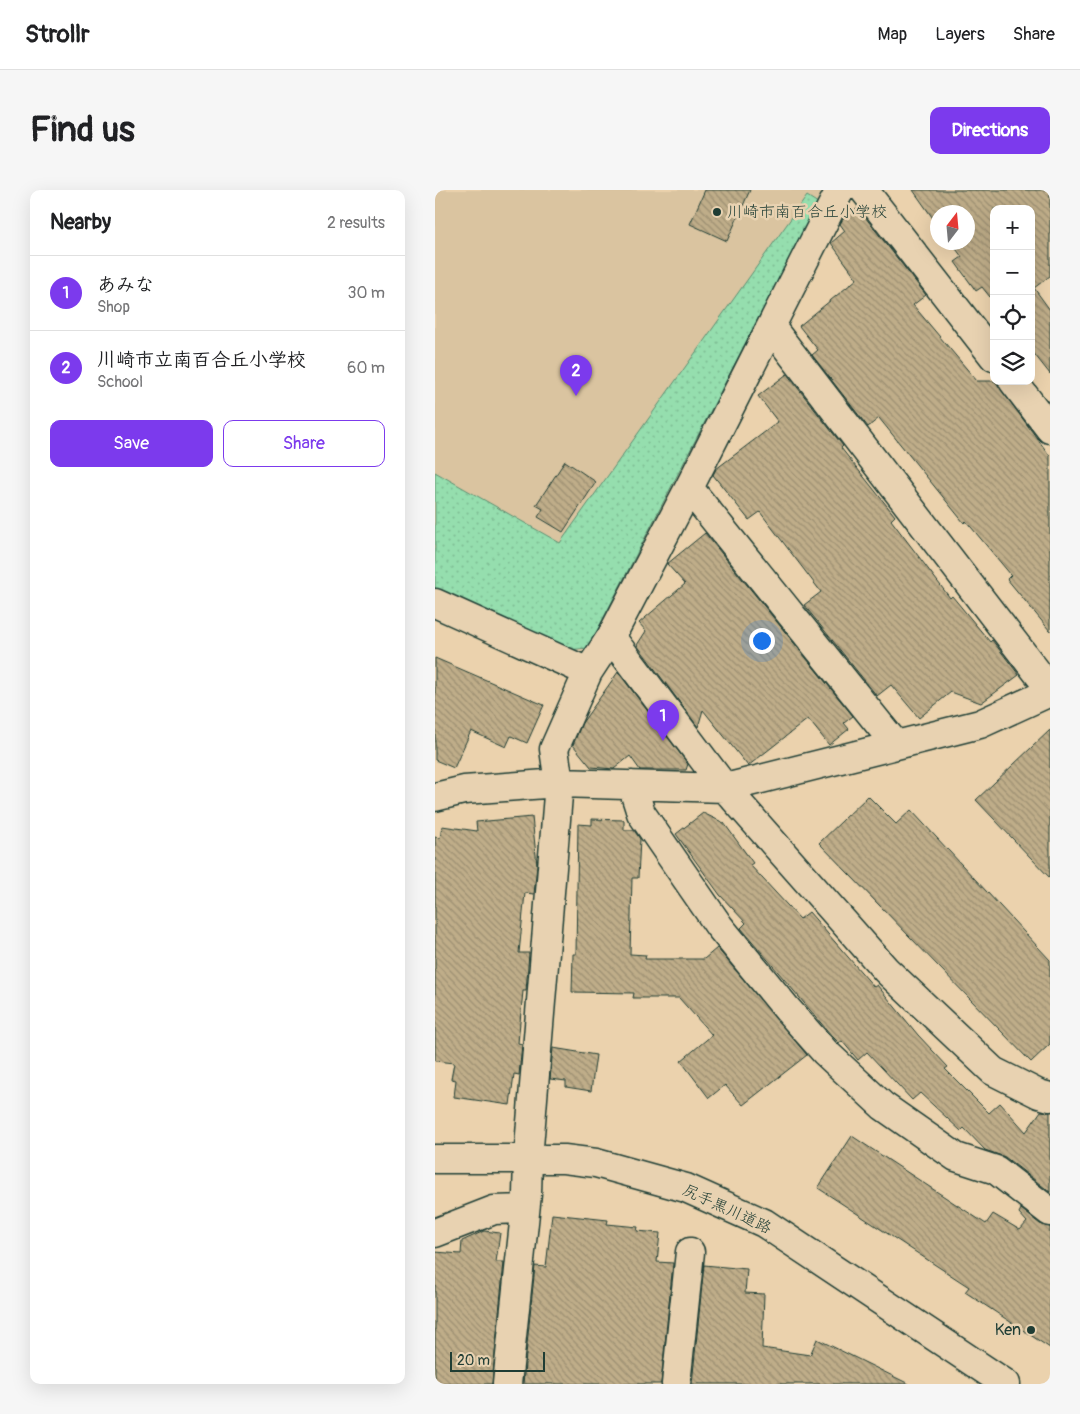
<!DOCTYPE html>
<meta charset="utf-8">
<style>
:root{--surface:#fff;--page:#f6f6f6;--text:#202124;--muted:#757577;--line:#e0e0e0;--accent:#7c3aed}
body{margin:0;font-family:Pangolin,"Klee One",sans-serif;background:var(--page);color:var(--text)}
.controls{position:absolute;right:15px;top:15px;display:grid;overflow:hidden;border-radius:10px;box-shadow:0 5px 20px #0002}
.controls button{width:45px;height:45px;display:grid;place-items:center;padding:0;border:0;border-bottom:1px solid var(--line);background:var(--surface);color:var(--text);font:25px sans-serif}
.compass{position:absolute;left:495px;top:15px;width:45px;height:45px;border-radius:50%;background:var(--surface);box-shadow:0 5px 20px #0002;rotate:16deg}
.scale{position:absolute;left:15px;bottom:12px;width:95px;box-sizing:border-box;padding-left:5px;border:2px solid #1f3d34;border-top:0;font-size:14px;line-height:18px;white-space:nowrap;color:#1f3d34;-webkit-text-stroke:4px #e8d2b1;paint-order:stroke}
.you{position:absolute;left:326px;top:450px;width:18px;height:18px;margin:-12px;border:4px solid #fff;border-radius:50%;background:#1a73e8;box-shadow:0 0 0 8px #1a73e833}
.badge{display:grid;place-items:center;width:32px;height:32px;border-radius:50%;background:var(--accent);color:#fff;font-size:16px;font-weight:700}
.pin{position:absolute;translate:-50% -41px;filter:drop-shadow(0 1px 2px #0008)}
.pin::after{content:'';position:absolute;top:26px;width:18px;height:15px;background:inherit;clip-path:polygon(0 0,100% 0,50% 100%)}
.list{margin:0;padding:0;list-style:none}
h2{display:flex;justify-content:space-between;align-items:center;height:65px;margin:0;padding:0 20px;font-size:21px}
h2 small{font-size:16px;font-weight:400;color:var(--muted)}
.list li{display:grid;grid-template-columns:32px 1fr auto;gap:15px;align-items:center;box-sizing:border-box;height:75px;padding:0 20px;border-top:1px solid var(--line)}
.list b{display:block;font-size:19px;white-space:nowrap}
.list p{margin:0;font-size:16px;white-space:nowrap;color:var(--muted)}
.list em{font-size:16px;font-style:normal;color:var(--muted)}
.actions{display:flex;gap:10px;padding:15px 20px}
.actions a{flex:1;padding:11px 0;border:1px solid var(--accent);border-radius:10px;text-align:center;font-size:18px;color:var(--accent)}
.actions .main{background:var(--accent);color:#fff}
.icon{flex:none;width:28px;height:28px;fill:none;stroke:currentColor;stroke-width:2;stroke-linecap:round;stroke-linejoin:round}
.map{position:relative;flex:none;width:615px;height:1194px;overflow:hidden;border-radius:10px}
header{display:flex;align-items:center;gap:30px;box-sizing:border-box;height:70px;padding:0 25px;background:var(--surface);border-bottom:1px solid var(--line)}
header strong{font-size:24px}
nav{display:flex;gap:28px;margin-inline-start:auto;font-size:18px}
.intro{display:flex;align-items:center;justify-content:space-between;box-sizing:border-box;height:120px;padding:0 30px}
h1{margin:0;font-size:35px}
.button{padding:12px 22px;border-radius:10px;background:var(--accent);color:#fff;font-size:18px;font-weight:700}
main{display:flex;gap:30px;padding:0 30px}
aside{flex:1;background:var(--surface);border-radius:10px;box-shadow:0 5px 20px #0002}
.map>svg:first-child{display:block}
.built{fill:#dac4a0}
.grass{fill:url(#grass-dots);stroke:#5a8e71}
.building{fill:url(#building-back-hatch);stroke:#1f3d34}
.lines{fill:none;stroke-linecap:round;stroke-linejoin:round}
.street-casing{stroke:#1f3d34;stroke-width:31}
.primary-casing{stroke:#1f3d34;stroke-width:31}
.street{stroke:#e8d2b1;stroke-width:28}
.primary{stroke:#e8d2b1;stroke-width:28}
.poi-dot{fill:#1f3d34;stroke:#e8d2b1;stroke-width:2}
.labels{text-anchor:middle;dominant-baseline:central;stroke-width:5;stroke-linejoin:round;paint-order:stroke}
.poi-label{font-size:16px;fill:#1f3d34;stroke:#e8d2b1;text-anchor:start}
.street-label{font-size:16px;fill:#1f3d34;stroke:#e8d2b1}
</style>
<header>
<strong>Strollr</strong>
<nav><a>Map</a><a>Layers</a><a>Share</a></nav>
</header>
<div class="intro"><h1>Find us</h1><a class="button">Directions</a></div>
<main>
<aside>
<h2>Nearby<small>2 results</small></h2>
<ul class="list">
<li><span class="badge">1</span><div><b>あみな</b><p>Shop</p></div><em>30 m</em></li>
<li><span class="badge">2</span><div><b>川崎市立南百合丘小学校</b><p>School</p></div><em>60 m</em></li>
</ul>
<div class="actions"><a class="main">Save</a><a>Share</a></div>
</aside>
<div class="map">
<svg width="615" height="1194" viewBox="0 0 615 1194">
<defs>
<pattern id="grass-dots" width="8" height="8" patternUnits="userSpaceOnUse" patternTransform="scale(1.25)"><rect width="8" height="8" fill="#95deae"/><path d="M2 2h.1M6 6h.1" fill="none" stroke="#80bf96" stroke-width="1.8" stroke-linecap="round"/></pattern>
<pattern id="building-back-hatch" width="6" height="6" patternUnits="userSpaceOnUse" patternTransform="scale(1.25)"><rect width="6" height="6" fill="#bfad89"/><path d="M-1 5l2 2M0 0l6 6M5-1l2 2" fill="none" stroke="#9b8e71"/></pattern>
</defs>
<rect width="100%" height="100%" fill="#ebd2ad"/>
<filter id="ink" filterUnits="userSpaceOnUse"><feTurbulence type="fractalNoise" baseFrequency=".02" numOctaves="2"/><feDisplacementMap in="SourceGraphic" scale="10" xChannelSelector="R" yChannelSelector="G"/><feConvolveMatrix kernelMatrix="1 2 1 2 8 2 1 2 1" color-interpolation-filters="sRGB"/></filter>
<g filter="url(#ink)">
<path class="built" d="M 0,0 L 389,0 L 153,458 L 0,400 Z"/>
<path class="grass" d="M 372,6 L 383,13 L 153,458 L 133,460 L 0,400 L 0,282 L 125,353 Z"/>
<path class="building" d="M 270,0 L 315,0 L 292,51 L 255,34 Z
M 478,0 L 615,0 L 615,86 L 599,98 L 615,120 L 615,184 L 596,160 L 596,19 L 559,19 L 559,112 L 547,97 L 541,101 L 520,72 L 527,67 L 516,52 L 532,52 L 532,22 L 502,22 L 502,34 Z
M 423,18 L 491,105 L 478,115 L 542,191 L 560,191 L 615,266 L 615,441 L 572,389 L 576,385 L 531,331 L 529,333 L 444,228 L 433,237 L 377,165 L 383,160 L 364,136 L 422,89 L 396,53 L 410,41 L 405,34 L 408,29 Z
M 352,184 L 408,256 L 406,258 L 460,326 L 456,330 L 515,408 L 517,406 L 555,452 L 557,450 L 584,485 L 546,513 L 516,502 L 484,528 L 456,495 L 442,506 L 369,415 L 386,402 L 325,322 L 314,330 L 278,285 L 281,279 L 343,232 L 323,206 Z
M 130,271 L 161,292 L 128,342 L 103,327 L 108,319 L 101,315 Z
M 270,343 L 418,526 L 409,533 L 414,539 L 394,555 L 373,529 L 313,576 L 268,520 L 263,537 L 202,455 L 211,441 L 204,433 L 250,394 L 232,374 Z
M 0,468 L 109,515 L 92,553 L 76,546 L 71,557 L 36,541 L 19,578 L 0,570 Z
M 183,482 L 253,574 L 251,580 L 205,580 L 195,566 L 179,579 L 156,577 L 138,555 L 147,533 Z
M 615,540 L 615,688 L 541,610 Z
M 433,606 L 461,634 L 476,620 L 615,770 L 615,854 L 596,872 L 384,653 Z
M 268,623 L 289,633 L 318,673 L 315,675 L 365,729 L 374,722 L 439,797 L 442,795 L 483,845 L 513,877 L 510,879 L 554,923 L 565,913 L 591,942 L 606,921 L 615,922 L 615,1002 L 570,967 L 550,960 L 529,938 L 526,941 L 485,903 L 477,910 L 432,862 L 423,870 L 407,851 L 404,853 L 396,845 L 306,738 L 311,733 L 285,705 L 241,644 Z
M 97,627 L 102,675 L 99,704 L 90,703 L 84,763 L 94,763 L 91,801 L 88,801 L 83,853 L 87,854 L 84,885 L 79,884 L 75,915 L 19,907 L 21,890 L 16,889 L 19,873 L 0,871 L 0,647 L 5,648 L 7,636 L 42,641 L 41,632 Z
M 157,629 L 189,630 L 189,640 L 199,640 L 205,649 L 203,688 L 197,688 L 195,764 L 211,765 L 210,769 L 269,769 L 282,758 L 372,865 L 308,915 L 290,895 L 274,908 L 246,871 L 277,845 L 244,808 L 198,808 L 199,803 L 137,802 L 138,764 L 141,764 L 143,634 L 157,635 Z
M 118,858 L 161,865 L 156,901 L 131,897 L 131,891 L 115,889 Z
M 417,946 L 551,1034 L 558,1024 L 585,1040 L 592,1032 L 584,1023 L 586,1019 L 605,1034 L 615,1037 L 615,1158 L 530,1102 L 534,1097 L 383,998 Z
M 117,1024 L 173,1030 L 172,1034 L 203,1037 L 202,1041 L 225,1043 L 222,1072 L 238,1073 L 226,1194 L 88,1194 L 100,1076 L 111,1077 Z
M 49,1041 L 65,1043 L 61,1072 L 69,1072 L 57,1194 L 0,1194 L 0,1062 L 26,1064 L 27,1051 Z
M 269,1075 L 312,1079 L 310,1103 L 329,1104 L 327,1158 L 375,1165 L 382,1149 L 474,1194 L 257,1194 Z"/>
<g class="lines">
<g class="street-casing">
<path id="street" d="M 429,0 L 559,167
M 336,137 L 615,499
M 578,191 L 615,239
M 254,298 L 461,555
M 0,413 L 153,482
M 176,447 L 290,598 L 451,780 L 558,881 L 604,904 L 615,907
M 197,595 L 206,623 L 284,736 L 352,819 L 390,862 L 448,916 L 521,967 L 561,980 L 615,1022
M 0,607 L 29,600 L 124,593 L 290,598 L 545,534 L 615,502
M 0,1043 L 59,1020 L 90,1019
M 72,1194 L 92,1004 L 93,969 L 124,593 L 119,559 L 153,482 L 176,447 L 254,298 L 405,0
M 241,1194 L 255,1062"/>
</g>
<g class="primary-casing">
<path id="primary" d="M 0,969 L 129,969 L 161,973 L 251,998 L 329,1033 L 571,1194"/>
</g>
<use href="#street" class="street"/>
<use href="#primary" class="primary"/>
</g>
</g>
<g class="poi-dot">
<circle cx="282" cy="22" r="5"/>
<circle cx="596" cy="1140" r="5"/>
</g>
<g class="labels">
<g class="poi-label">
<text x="292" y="22">川崎市南百合丘小学校</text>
<text x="586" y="1140" text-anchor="end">Ken</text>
</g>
<g class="street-label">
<text transform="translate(292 1019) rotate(25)">尻手黒川道路</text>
</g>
</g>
</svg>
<div class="controls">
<button>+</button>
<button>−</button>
<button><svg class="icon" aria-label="locate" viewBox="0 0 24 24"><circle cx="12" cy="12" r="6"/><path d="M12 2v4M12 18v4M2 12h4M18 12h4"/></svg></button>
<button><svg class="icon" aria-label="layers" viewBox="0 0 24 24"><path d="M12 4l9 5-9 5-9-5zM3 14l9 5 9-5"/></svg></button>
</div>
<svg class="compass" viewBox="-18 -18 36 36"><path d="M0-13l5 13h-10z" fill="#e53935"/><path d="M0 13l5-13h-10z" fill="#757577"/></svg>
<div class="scale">20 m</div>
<div class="you"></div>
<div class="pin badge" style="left:228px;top:551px">1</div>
<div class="pin badge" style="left:141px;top:206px">2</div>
</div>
</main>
